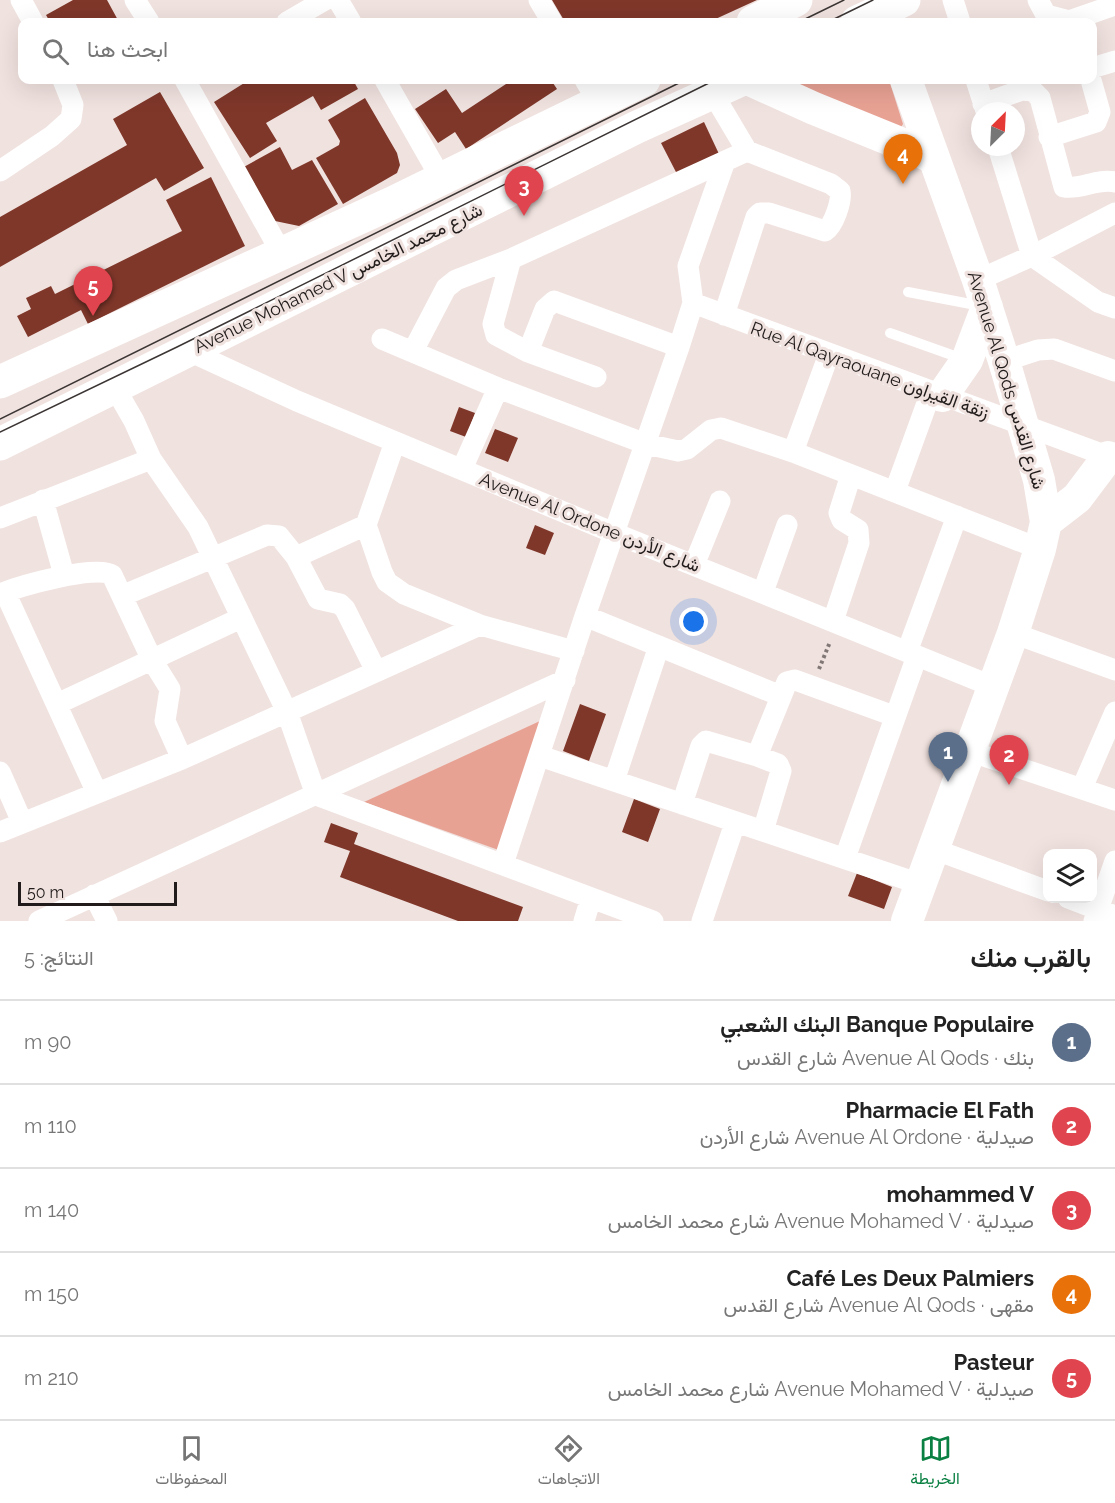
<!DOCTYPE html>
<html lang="ar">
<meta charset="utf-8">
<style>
:root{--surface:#fff;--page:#f6f6f6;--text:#222;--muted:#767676;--line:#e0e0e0;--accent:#0b8043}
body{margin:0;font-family:Raleway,Vazirmatn,sans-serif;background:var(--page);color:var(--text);direction:rtl}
.controls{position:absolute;right:18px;bottom:18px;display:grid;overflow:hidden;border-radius:12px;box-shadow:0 6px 24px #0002}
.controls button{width:54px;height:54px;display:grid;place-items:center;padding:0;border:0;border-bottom:2px solid var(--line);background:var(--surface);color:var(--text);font:30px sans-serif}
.compass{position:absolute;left:971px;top:102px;width:54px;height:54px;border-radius:50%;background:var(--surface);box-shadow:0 6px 24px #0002;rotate:24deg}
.scale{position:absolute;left:18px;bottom:15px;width:159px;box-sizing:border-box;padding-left:6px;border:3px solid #211c1b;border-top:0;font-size:16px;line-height:21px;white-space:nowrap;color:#211c1b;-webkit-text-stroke:4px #f0e2df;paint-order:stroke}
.you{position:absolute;left:694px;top:622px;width:21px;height:21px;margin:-15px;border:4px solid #fff;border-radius:50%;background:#1a73e8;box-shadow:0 0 0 9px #1a73e833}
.badge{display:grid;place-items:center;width:39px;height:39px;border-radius:50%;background:var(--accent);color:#fff;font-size:20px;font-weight:700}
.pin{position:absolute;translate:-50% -50px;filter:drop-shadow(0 2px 3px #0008)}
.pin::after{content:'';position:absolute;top:32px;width:21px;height:18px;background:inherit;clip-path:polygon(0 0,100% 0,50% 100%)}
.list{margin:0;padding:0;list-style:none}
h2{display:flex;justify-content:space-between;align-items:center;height:78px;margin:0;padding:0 24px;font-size:26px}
h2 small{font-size:20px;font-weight:400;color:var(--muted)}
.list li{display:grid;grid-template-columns:39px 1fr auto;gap:18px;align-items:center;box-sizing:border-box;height:84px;padding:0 24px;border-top:2px solid var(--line)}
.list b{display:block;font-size:22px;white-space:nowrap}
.list p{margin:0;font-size:20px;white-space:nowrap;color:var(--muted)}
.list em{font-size:20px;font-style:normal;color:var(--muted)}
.icon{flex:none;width:33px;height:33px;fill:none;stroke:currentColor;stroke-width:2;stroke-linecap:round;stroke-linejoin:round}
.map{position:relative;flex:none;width:1115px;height:921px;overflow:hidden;direction:ltr}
.search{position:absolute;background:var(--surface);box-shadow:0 6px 24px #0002;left:18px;right:18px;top:18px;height:66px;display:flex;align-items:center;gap:15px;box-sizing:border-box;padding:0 21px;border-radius:12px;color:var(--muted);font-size:22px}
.sheet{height:498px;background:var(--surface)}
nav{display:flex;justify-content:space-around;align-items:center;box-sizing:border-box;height:84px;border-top:2px solid var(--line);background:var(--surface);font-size:16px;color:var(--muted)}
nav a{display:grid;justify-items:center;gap:3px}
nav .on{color:var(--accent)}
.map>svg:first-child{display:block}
.green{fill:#e8a294}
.building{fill:#7f372a}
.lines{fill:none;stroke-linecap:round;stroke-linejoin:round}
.path{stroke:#817876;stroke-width:4;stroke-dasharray:3 3;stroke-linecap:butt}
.lane{stroke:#fff;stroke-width:10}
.street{stroke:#fff;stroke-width:21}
.secondary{stroke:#fff;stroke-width:32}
.primary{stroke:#fff;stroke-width:33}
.tram{stroke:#3b3534;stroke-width:1.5}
.labels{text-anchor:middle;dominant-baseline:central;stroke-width:6;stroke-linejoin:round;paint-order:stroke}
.street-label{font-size:18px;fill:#211c1b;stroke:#f0e2df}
</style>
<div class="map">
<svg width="1115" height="921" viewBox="0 0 1115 921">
<rect width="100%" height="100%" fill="#f0e2df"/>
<path class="green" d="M 797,80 L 889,80 L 903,124 L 900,129 L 797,85 Z
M 553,715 L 507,853 L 364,802 Z"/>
<path class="building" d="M 73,0 L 107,0 L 119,22 L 50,22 L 46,15 Z
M 552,0 L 757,0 L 709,22 L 565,22 Z
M 249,80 L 353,80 L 358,89 L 321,110 L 313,96 L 266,123 L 277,141 L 250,158 L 214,102 Z
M 503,80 L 551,80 L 557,89 L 466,149 L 455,132 L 438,143 L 415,109 L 446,89 L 462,113 L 506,84 Z
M 160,92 L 204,168 L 164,191 L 156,178 L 0,267 L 0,217 L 127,145 L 113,119 Z
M 365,98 L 397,153 L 400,165 L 397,173 L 343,204 L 316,158 L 339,145 L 340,141 L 328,120 Z
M 704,122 L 719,154 L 677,174 L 661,143 Z
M 280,147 L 292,170 L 312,160 L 338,204 L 299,226 L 275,221 L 242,168 Z
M 211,177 L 245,246 L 88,324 L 81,310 L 28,337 L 17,316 L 31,309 L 26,298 L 51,286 L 55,294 L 182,231 L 166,200 Z
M 459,407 L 475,413 L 466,437 L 450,431 Z
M 495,429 L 518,438 L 508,462 L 485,453 Z
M 535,525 L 554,533 L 545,555 L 526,548 Z
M 580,704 L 606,714 L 589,761 L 563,751 Z
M 634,799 L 660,809 L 648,842 L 622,832 Z
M 331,823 L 358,833 L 354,844 L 523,907 L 518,921 L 458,921 L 340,877 L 350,851 L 324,842 Z
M 857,873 L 892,887 L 884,909 L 848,896 Z"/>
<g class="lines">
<path class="path" d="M 819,669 L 830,642"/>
<path class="lane" d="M 908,292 L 981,306
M 890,333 L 963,359"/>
<path class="street" d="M 21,0 L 33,22
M 135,0 L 149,22
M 338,0 L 351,22
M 539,0 L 552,22
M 953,0 L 960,22
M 1038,0 L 1046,15 L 1073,22
M 1072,20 L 1115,5
M 287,22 L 325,0
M 1092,68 L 1115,61
M 185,80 L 282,254
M 385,80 L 442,180
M 585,80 L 599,103
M 976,80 L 986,111
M 983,104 L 1022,90 L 1033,91 L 1040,98 L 1064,187 C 1081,190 1097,178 1115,182
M 1049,137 L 1096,122 L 1100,112 L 1091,80
M 998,147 L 1032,256 L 1115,213
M 0,171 L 52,136 L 71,119 L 73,105 L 63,80
M 511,259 L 493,324 L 496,335 L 528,352 L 596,377
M 978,280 L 1032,256 L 1098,302 L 1115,308
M 693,303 L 1115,459
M 724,315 L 756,217 L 760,213 L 769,213 L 825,231 C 834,225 842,201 840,191 L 831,184 L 747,151
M 382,339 L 498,388
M 189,351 L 297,401 L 614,533 L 994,687
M 413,351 L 446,288 L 456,280 L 511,259 L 747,151 L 712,92
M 528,352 L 545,309 L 554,301 L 679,347
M 1004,361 L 1038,350 L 1054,349 L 1115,371
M 115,388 L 134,421 L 151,459 L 198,527 L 287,712 L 316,795
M 395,442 L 366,525 L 382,572 L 387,582 L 404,594 L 480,625
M 793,452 L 829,354
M 462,469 L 498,388 L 646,444 L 678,451 L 687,449 L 711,430 L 721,428 L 793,452 L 1040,549
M 895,491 L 931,392
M 43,500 L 64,575
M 0,518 L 151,459
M 296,557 L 318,599 L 340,604 L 345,609 L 376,671
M 694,565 L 720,501
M 5,592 L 97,793
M 763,592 L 787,525
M 0,594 C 20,586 97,564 112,575 L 152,660 L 170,689 L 165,721 L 182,759
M 124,595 L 267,535 L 279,536 L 296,557 L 366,525
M 585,616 L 781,696
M 833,621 L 859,543 L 858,530 L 842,520 L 839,513 L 851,475
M 1013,633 L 1115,670
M 907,652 L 957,516
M 57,704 L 241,618
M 969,751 L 1115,800
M 540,756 L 920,884
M 0,772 L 22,822
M 614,781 L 659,646
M 1082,788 L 1115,712
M 316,795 L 653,921
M 682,804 L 701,746 L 706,741 L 757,756
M 763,831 L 781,771 L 778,764 L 757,756 L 787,682 L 795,680 L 894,716
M 0,832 L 182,759 L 480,625 L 574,651
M 933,849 L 1048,891
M 845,858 L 917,656
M 503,864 L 585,616 L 679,347 L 693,303 L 688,266 L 725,161
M 94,895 L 107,921
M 1068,898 L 1115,916
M 39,921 L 565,680
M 584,921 L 591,898
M 702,921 L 735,823
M 1094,921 L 1115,861"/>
<path class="secondary" d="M 906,80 L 978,280 L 1004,361 L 1039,480 L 1046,522 L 1040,549 L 1013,633 L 907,921
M 942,396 L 967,360 L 987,307
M 1046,522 L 1077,498 L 1108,457"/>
<path class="primary" d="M 753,22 L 796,0
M 857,22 L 904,0
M 751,80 L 813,108 L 931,156
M 0,382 L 392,203 L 644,80
M 0,444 L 637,127 L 741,80"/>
<path class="tram" d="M 799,22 L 844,0
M 828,22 L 873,0
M 0,419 L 685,80
M 0,432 L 177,347 L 715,80"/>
</g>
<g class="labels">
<g class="street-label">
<text transform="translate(338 278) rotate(-26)">Avenue Mohamed V شارع محمد الخامس</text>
<text transform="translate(870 370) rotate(20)">Rue Al Qayraouane زنقة القيراون</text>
<text transform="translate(1007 380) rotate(73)">Avenue Al Qods شارع القدس</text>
<text transform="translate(590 522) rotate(22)">Avenue Al Ordone شارع الأردن</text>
</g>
</g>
</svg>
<div class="controls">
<button><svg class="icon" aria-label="layers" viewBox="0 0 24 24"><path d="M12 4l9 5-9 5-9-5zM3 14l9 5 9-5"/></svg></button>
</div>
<svg class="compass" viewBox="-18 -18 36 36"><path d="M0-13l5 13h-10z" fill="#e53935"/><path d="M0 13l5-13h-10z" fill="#767676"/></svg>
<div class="scale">50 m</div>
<div class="you"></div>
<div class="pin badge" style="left:948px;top:782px;background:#5c6f8a">1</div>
<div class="pin badge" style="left:1009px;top:785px;background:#e0444e">2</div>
<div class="pin badge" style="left:524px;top:216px;background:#e0444e">3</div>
<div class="pin badge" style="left:903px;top:184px;background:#e8710a">4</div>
<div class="pin badge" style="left:93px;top:316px;background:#e0444e">5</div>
<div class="search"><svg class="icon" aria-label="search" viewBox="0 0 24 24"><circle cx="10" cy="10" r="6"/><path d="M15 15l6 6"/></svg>ابحث هنا</div>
</div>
<section class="sheet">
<h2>بالقرب منك<small>النتائج: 5</small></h2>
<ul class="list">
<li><span class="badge" style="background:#5c6f8a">1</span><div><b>Banque Populaire البنك الشعبي</b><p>بنك · Avenue Al Qods شارع القدس</p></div><em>90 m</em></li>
<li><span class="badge" style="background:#e0444e">2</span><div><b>Pharmacie El Fath</b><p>صيدلية · Avenue Al Ordone شارع الأردن</p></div><em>110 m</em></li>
<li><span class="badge" style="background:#e0444e">3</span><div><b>mohammed V</b><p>صيدلية · Avenue Mohamed V شارع محمد الخامس</p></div><em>140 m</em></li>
<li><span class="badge" style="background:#e8710a">4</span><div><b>Café Les Deux Palmiers</b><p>مقهى · Avenue Al Qods شارع القدس</p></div><em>150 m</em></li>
<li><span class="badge" style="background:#e0444e">5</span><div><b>Pasteur</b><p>صيدلية · Avenue Mohamed V شارع محمد الخامس</p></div><em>210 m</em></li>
</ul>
</section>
<nav>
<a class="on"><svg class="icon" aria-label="map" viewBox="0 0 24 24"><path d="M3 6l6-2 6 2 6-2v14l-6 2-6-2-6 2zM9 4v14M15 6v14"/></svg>الخريطة</a>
<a><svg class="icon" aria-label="directions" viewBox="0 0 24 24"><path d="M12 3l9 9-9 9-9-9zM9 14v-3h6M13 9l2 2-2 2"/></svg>الاتجاهات</a>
<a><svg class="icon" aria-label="saved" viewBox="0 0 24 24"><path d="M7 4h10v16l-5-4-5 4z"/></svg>المحفوظات</a>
</nav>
